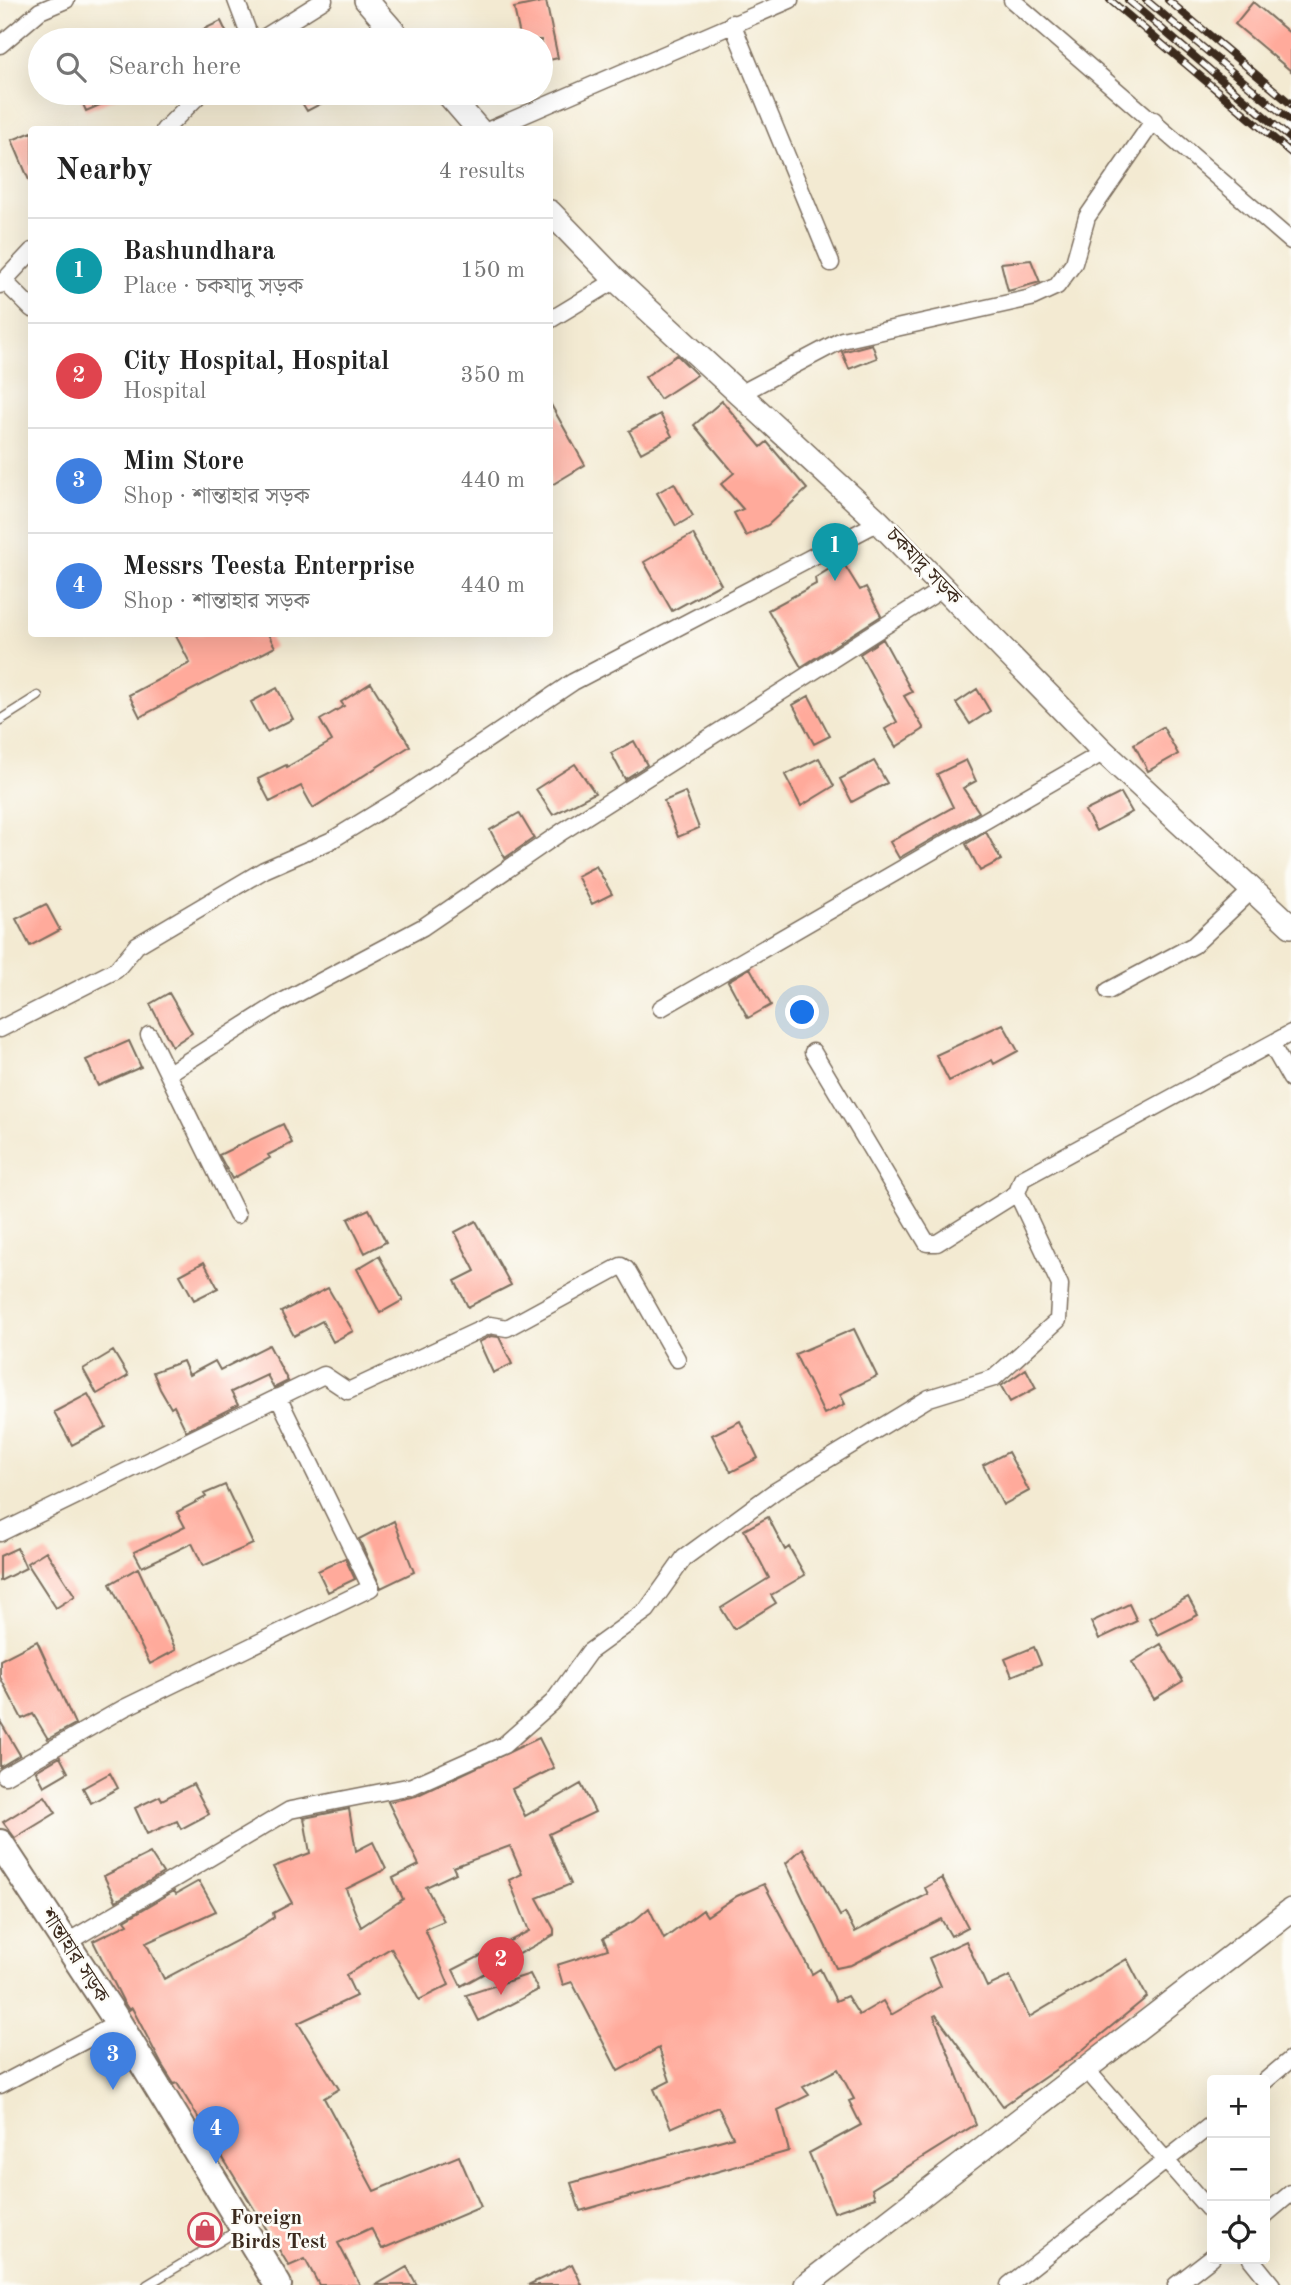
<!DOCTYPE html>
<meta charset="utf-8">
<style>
:root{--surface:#fff;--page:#f6f6f6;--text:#222;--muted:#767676;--line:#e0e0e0;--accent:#d1495b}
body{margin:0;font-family:"Old Standard TT","Noto Serif Bengali",serif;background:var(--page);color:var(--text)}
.controls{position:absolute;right:21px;bottom:21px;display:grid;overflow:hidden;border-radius:7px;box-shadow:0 7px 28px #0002}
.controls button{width:63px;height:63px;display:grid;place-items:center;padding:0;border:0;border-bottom:2px solid var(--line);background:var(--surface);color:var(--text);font:35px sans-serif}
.you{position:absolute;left:803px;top:1013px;width:24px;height:24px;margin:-18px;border:5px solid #fff;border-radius:50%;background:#1a73e8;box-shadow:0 0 0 10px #1a73e833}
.badge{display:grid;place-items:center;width:46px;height:46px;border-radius:50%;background:var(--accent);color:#fff;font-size:23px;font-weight:700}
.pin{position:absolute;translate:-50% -58px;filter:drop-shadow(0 2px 4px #0008)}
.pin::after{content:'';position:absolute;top:37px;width:24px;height:21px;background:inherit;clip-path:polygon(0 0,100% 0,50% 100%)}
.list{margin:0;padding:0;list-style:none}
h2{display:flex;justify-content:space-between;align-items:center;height:91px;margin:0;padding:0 28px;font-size:30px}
h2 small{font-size:23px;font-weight:400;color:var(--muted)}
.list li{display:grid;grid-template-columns:46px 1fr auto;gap:21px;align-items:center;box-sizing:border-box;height:105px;padding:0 28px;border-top:2px solid var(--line)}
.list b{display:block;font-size:26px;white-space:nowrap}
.list p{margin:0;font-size:23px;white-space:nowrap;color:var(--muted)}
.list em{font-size:23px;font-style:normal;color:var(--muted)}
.icon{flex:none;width:38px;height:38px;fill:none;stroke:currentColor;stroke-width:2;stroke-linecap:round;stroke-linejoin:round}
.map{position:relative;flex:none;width:1291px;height:2285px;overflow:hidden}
.search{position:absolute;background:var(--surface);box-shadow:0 7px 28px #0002;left:28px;top:28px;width:525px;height:77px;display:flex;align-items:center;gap:18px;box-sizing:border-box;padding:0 24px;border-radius:38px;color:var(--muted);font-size:26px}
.panel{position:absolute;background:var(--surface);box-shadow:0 7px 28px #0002;left:28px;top:126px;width:525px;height:511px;border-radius:7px}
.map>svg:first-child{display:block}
.building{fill:#ffaa9b}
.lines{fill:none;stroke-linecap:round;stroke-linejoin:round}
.lane-casing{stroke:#7b6d5d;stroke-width:11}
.street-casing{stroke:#7b6d5d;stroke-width:19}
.secondary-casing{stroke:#7b6d5d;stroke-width:26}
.primary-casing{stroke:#7b6d5d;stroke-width:30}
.lane{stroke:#fff;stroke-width:8}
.street{stroke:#fff;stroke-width:16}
.secondary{stroke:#fff;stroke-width:23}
.primary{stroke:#fff;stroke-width:26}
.rail-casing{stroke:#3b2a1e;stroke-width:8}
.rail{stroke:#fdfcf7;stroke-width:5;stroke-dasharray:16;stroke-linecap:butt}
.labels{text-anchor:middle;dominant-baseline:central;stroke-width:5;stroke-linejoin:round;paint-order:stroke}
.street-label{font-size:21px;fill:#3b2a1e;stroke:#fdfcf7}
.poi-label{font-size:21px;font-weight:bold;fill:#3b2a1e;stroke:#fdfcf7;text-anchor:start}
</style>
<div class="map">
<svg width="1291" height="2285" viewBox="0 0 1291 2285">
<rect width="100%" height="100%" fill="#fdfcf7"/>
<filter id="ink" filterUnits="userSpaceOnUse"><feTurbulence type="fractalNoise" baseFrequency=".0143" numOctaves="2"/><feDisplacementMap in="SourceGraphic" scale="14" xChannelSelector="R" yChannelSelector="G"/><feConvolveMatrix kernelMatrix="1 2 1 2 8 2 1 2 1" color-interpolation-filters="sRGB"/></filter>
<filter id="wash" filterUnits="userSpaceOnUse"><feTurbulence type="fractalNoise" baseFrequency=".00686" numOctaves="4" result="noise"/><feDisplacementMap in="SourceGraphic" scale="28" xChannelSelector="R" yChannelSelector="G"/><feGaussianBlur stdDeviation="1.57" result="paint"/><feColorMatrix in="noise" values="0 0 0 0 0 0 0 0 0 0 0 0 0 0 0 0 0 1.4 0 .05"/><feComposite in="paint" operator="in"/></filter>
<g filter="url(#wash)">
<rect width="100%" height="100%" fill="#f3ead2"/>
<g id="blocks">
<path class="building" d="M 546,1 L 558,58 L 541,62 L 541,40 L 521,40 L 514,8 Z
M 1253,2 L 1291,34 L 1291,71 L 1235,24 Z
M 221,21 L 230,40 L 181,40 Z
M 78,93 L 128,93 L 86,111 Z
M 296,93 L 341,93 L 307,111 Z
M 32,132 L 32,185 L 31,185 L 12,140 Z
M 1031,260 L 1040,282 L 1008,291 L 1001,263 Z
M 872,344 L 877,358 L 849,369 L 842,352 Z
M 677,355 L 697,375 L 660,399 L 645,377 Z
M 722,401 L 761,447 L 767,442 L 807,489 L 768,525 L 746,536 L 734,513 L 743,509 L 721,484 L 734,473 L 694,425 Z
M 550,403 L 585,465 L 550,486 Z
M 660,414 L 672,436 L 641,453 L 629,431 Z
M 674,483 L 693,516 L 676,526 L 657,493 Z
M 693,534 L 721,584 L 672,611 L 644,562 Z
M 842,561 L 860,590 L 866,587 L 881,616 L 801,667 L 768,610 L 816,584 L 815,578 Z
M 175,634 L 268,634 L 275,647 L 140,717 L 129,695 L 190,663 Z
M 883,639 L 912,692 L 904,696 L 924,729 L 896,747 L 885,729 L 897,722 L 860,654 Z
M 371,683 L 410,746 L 313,808 L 301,786 L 270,802 L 258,779 L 286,765 L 287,767 L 332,741 L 320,720 L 344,706 L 341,702 Z
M 277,688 L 293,719 L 267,732 L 251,702 Z
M 977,689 L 990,711 L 970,724 L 956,703 Z
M 809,696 L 830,736 L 814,744 L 793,705 Z
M 1163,727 L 1178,754 L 1148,771 L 1134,744 Z
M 634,741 L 647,765 L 625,779 L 611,753 Z
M 819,758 L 834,786 L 801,806 L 785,775 Z
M 966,760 L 976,781 L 963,788 L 979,812 L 899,858 L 890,842 L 953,807 L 937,774 Z
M 874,761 L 887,783 L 852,802 L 840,779 Z
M 575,764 L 595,793 L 553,815 L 536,789 Z
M 685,792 L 699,828 L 678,837 L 664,801 Z
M 1121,793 L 1132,812 L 1096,831 L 1085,811 Z
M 519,813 L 534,838 L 505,858 L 490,830 Z
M 986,832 L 1001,860 L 980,871 L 966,844 Z
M 596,866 L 612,894 L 592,904 L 577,876 Z
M 46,904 L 60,930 L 30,946 L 16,919 Z
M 750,968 L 771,1005 L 748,1018 L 728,981 Z
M 169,993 L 192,1033 L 172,1046 L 150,1004 Z
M 1003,1024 L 1018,1051 L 994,1064 L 992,1060 L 949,1081 L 936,1055 Z
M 129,1041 L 141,1067 L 98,1086 L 86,1060 Z
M 283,1124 L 292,1143 L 268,1155 L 270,1158 L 232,1179 L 219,1155 Z
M 369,1209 L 386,1242 L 365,1253 L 348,1219 Z
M 476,1221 L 511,1285 L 468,1307 L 455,1281 L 475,1271 L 455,1232 Z
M 379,1256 L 403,1300 L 380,1313 L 357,1269 Z
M 204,1262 L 218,1288 L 194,1300 L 180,1275 Z
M 328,1288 L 353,1331 L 333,1342 L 322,1321 L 294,1336 L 281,1312 Z
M 854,1329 L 877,1376 L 840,1394 L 845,1404 L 824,1414 L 795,1354 Z
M 491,1336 L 499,1337 L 512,1364 L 493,1373 L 479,1342 Z
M 269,1345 L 288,1381 L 274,1388 L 267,1375 L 231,1392 L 238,1405 L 186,1431 L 174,1406 L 171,1408 L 160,1389 L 153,1372 L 183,1361 L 189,1375 L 215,1361 L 220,1370 Z
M 113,1351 L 128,1376 L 97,1394 L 83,1369 Z
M 1026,1369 L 1036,1388 L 1010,1402 L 1001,1386 Z
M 88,1394 L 106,1427 L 72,1445 L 54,1412 Z
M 740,1421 L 758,1458 L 731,1472 L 712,1435 Z
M 1008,1452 L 1029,1491 L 1003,1505 L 983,1465 Z
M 225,1485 L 253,1544 L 203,1566 L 192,1543 L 142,1567 L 134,1552 L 185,1527 L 177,1512 L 206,1497 L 204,1494 Z
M 768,1517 L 785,1550 L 789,1547 L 805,1575 L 771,1595 L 776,1603 L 734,1629 L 721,1608 L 769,1578 L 744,1530 Z
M 394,1521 L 414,1572 L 381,1588 L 359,1539 Z
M 17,1548 L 26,1568 L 0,1581 L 0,1556 Z
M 46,1551 L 75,1596 L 56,1608 L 27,1563 Z
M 345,1558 L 355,1579 L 328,1592 L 318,1571 Z
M 138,1568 L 176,1650 L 150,1664 L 110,1584 Z
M 1188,1597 L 1198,1615 L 1158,1635 L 1149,1618 Z
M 1129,1604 L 1137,1621 L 1099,1639 L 1091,1622 Z
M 37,1641 L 75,1724 L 48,1739 L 33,1714 L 22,1719 L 0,1677 L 0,1660 Z
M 1161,1644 L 1183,1681 L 1154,1699 L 1132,1662 Z
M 1034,1647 L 1041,1664 L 1012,1676 L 1005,1659 Z
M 0,1721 L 20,1755 L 0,1767 Z
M 539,1738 L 554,1768 L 512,1789 L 525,1816 L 581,1784 L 595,1812 L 549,1834 L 571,1884 L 537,1898 L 554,1929 L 554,1935 L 461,1986 L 453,1970 L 529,1931 L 509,1880 L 522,1874 L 510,1846 L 453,1867 L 456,1873 L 426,1887 L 444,1921 L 425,1929 L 449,1985 L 419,2000 L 391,1948 L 346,1975 L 356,1996 L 298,2023 L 339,2089 L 324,2098 L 374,2191 L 459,2156 L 481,2207 L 382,2249 L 371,2228 L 338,2243 L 360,2285 L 319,2285 L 305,2259 L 289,2266 L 177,2083 L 174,2084 L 162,2065 L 132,2008 L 129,2010 L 123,2001 L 93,1941 L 128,1924 L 125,1920 L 174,1891 L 176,1894 L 199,1881 L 216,1911 L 146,1943 L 164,1979 L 240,1939 L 274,1917 L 273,1913 L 292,1903 L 273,1867 L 310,1853 L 304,1818 L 349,1809 L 356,1851 L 373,1842 L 386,1869 L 346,1889 L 361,1927 L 403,1899 L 393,1878 L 419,1865 L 388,1802 L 416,1796 Z
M 60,1757 L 68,1772 L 44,1786 L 36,1771 Z
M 110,1773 L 118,1788 L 91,1803 L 83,1788 Z
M 193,1784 L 209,1814 L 181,1829 L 177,1821 L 147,1834 L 135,1808 L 160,1796 L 162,1800 Z
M 45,1796 L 56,1813 L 15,1838 L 3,1822 Z
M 803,1848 L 840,1916 L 845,1913 L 855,1932 L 928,1894 L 925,1888 L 942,1878 L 968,1927 L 951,1936 L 941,1919 L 851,1965 L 836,1968 L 786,1863 Z
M 150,1853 L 163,1873 L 116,1901 L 104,1876 Z
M 764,1884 L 812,1974 L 820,1969 L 836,2001 L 847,1996 L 859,2015 L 883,2001 L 891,2015 L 941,1986 L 929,1958 L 966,1941 L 987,1987 L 1010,1976 L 1029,2017 L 1127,1959 L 1147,1997 L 1074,2057 L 1003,2106 L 936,2015 L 934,2016 L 976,2124 L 872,2189 L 875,2198 L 834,2212 L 809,2153 L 861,2125 L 849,2101 L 854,2099 L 838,2069 L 803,2087 L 809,2095 L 778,2110 L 789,2151 L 580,2211 L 571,2183 L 733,2137 L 718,2107 L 671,2128 L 654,2089 L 670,2081 L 659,2048 L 618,2071 L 572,1982 L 563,1985 L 557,1965 L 608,1949 L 603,1938 L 634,1921 L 649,1908 L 664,1939 L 703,1910 L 707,1916 L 737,1896 Z
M 530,1974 L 538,1990 L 479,2021 L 466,1995 Z
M 572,2264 L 582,2285 L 528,2285 Z
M 407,2267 L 417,2285 L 376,2285 Z"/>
</g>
</g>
<g filter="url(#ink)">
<use href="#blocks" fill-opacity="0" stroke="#7b6d5d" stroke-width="2"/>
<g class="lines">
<g class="lane-casing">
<path id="lane" d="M 0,720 L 38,696
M 147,2285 L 240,2229"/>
</g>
<g class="street-casing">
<path id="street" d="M 236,0 L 251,40
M 1012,0 L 1291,241
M 732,23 L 831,263
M 260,40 L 324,0
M 0,45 L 40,11 L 66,0
M 164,130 L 201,93
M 489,130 L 790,0
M 4,281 L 32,309
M 0,285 L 32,251
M 550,320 L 616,280
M 738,395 L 842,340 L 1031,298 L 1057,286 L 1074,263 L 1087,217 L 1154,120
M 1108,991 L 1194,945 L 1251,891
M 661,1008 L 1104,752
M 0,1029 L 116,970 L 137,945 L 264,870 L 330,841 L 399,799 L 573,682 L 879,522
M 149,1035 L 237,1215
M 1271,1044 L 1291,1079
M 813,1052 L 927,1243 L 937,1243 L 1017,1193
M 169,1073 L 278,1004 L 423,927 L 563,831 L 944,588
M 0,1533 L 324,1375 L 348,1391 L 490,1325 L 507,1328 L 621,1266 L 626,1269 L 677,1359
M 5,1776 L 124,1708 L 371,1588 L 278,1397
M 66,1943 L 290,1810 L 412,1786 L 504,1745 L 553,1702 L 589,1652 L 647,1610 L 684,1558 L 774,1492 L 929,1398 L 994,1378 L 1058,1320 L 1060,1285 L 1017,1193 L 1022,1179 L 1291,1033
M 1084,2067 L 1212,2213
M 1265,2081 L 1291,2059
M 0,2085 L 118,2023
M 1265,2215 L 1291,2193
M 1251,2259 L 1272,2285
M 1009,2285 L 1212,2124
M 1176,2285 L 1212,2257"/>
</g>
<g class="secondary-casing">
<path id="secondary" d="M 366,0 L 401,40
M 447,93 L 479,130
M 550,212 L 616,280 L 879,522 L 1104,752 L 1291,926
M 806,2285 L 1291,1910"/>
</g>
<g class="primary-casing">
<path id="primary" d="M 0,1843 L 114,2016 L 278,2285"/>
</g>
<use href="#lane" class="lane"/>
<use href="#street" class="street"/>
<use href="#secondary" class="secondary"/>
<use href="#primary" class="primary"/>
<g class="rail-casing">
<path id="rail" d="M 1110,0 L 1291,153
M 1128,0 L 1291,139
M 1146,0 L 1291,121
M 1168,0 L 1291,104"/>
</g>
<use href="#rail" class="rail"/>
</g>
</g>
<defs>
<g id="shop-ring" transform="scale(1.75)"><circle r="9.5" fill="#fdfcf7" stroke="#d1495b" stroke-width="1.5"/><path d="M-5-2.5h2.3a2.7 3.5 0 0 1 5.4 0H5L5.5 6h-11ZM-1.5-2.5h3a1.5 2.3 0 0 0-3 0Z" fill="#d1495b"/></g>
</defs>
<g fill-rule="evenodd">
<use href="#shop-ring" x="205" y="2230"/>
</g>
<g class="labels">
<g class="street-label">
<text transform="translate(923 567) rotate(46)">চকযাদু সড়ক</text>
<text transform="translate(74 1956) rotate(57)">শান্তাহার সড়ক</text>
</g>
<g class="poi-label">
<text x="230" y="2218">Foreign<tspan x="230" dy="24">Birds Test</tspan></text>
</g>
</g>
</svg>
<div class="controls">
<button>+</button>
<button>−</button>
<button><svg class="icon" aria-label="locate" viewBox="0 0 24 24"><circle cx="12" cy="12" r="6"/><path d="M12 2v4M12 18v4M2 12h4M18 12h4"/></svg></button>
</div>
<div class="you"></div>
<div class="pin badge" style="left:835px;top:581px;background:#0f9aa8">1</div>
<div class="pin badge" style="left:501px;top:1995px;background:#e0444e">2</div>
<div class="pin badge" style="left:113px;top:2090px;background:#3f7fe0">3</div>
<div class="pin badge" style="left:216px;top:2164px;background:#3f7fe0">4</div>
<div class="search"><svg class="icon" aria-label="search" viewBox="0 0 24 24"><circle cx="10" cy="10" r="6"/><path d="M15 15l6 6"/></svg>Search here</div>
<section class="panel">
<h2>Nearby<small>4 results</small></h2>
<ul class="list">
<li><span class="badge" style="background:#0f9aa8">1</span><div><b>Bashundhara</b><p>Place · চকযাদু সড়ক</p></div><em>150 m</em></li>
<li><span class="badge" style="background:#e0444e">2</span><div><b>City Hospital, Hospital</b><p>Hospital</p></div><em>350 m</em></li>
<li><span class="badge" style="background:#3f7fe0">3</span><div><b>Mim Store</b><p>Shop · শান্তাহার সড়ক</p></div><em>440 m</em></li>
<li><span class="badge" style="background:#3f7fe0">4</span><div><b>Messrs Teesta Enterprise</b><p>Shop · শান্তাহার সড়ক</p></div><em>440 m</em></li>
</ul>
</section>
</div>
